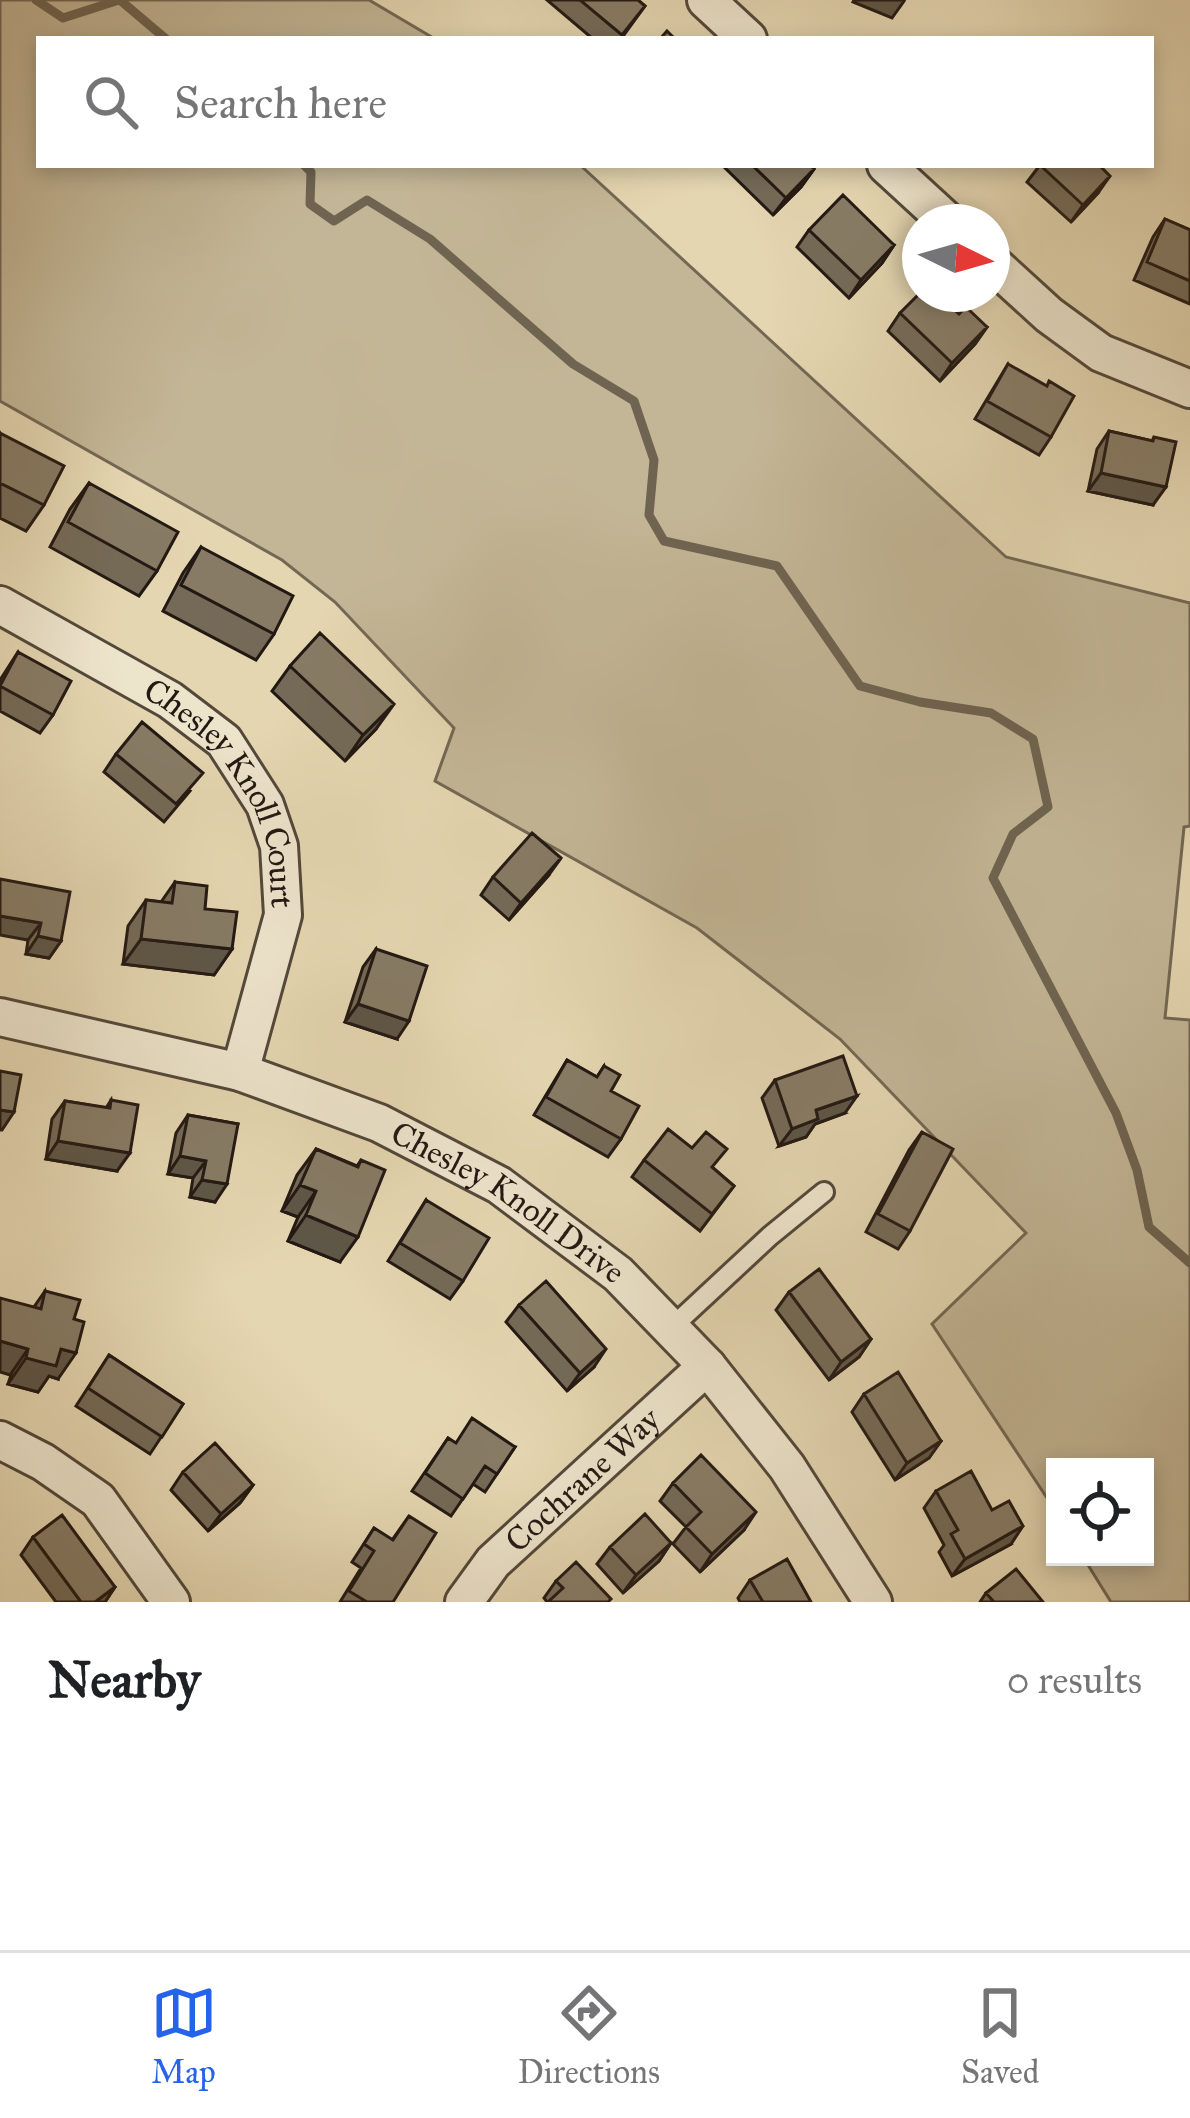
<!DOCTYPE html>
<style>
:root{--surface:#fff;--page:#f2f2f2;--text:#202124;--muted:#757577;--line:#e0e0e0;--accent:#2563eb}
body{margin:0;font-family:"IM FELL Great Primer",serif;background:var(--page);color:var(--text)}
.controls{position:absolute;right:36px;bottom:36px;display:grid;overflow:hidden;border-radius:0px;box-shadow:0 6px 18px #0003}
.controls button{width:108px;height:108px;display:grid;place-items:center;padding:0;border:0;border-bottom:3px solid var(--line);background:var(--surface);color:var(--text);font:60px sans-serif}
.compass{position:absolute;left:902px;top:204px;width:108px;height:108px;border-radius:50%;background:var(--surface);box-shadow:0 6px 18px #0003;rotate:95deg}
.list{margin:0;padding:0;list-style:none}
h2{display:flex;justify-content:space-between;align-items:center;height:156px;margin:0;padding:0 48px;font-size:51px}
h2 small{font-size:39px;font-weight:400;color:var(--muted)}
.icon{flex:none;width:66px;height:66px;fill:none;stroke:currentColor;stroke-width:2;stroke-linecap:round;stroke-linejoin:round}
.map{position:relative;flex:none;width:1190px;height:1602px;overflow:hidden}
.search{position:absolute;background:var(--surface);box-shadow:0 6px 18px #0003;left:36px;right:36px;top:36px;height:132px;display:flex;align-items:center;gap:30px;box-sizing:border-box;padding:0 42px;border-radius:0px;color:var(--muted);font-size:45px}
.sheet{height:348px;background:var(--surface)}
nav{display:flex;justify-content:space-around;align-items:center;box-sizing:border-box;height:168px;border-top:3px solid var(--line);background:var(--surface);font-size:33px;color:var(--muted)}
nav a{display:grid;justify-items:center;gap:6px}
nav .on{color:var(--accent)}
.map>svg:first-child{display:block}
.green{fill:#c3b696;stroke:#736854;stroke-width:3}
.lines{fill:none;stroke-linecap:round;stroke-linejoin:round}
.stream{stroke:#6f6451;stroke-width:9}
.lane-casing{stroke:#53483a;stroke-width:24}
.street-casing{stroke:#53483a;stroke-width:42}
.lane{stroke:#ede4cc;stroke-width:18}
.street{stroke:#ede4cc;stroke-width:36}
.wall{fill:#746a57;stroke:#231913;stroke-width:3}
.shaded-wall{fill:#5e5647;stroke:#231913;stroke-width:3}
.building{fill:#877b65;stroke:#231913;stroke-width:3}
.labels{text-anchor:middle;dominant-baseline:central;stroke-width:10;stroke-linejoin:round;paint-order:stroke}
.street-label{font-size:33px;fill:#231913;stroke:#ede4cc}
</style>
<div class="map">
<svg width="1190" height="1602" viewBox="0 0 1190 1602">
<rect width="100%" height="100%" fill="#e4d6b1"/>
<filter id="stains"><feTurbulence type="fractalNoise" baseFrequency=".00167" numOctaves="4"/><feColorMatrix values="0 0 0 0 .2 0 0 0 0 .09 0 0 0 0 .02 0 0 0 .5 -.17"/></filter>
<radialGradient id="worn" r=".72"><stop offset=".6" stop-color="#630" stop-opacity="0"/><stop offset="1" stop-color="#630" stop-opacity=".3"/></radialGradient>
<path class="green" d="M 0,0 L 369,0 L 435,39 L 39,39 L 39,165 L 580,165 L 1006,557 L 1190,603 L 1190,826 L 1184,827 L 1165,1018 L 1190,1020 L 1190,1602 L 1111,1602 L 1083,1557 L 1145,1557 L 1145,1467 L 1055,1467 L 1055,1510 L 932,1324 L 1026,1233 L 840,1039 L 697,928 L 435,781 L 454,728 L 335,602 L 282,560 L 0,401 Z"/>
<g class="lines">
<path class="stream" d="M 36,0 L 63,18 L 119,0
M 120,0 L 166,39
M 304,165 L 311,172 L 310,204 L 334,221 L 367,200 L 430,239 L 573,364 L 634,401 L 654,460 L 649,515 L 664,541 L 777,566 L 860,686 L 920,702 L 991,713 L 1033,739 L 1048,807 L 1013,834 L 993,878 L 1116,1113 L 1137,1170 L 1149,1227 L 1190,1263"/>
<g class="lane-casing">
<path id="lane" d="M 670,1329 L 770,1236 L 824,1192"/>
</g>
<g class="street-casing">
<g id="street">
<path d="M 706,0 L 748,39"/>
<path d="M 886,165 L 948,222"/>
<path d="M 992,263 L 1049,315 L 1101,353 L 1190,389"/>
<path id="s1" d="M 0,605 L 170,700 L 224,741 L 265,805 L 279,846 L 283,915 L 240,1072"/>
<path id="s2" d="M 0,1017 L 240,1072 L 379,1123 L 499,1185 L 618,1274 L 707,1366 L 787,1467 L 873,1602"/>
<path d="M 0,1440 L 43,1462 L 98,1500 L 171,1602"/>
<path id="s3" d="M 464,1602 L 493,1562 L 707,1366"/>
</g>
</g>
<use href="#lane" class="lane"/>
<use href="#street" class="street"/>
</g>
<path class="wall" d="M 547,0 L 638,0 L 645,6 L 621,39 L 593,39 Z
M 722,165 L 810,165 L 814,169 L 801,187 L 773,215 Z
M 1040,165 L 1098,193 L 1071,222 L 1027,182 Z
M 1165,219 L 1190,230 L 1190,304 L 1134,280 L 1153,237 Z
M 809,230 L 894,245 L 882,263 L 849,298 L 797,247 Z
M 900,313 L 959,314 L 987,327 L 975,344 L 940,381 L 888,331 Z
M 1008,364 L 1051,437 L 1039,455 L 975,419 Z
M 1109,431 L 1152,441 L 1154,437 L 1153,505 L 1088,491 L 1097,449 Z
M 0,433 L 44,505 L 26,531 L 0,518 Z
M 89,483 L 157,571 L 139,596 L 50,547 L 70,509 Z
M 201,547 L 274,634 L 256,660 L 163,611 L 183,573 Z
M 18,652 L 53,715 L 40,733 L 0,711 L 0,680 Z
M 290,666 L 376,729 L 345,761 L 272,691 Z
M 116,754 L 190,791 L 164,822 L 104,772 Z
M 548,876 L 509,920 L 481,895 L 493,877 Z
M 0,879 L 61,941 L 49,958 L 26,954 L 28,940 Z
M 175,882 L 232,949 L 214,975 L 123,964 L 128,926 L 146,900 L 161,902 Z
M 376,949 L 397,1039 L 345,1022 L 363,967 Z
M 567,1060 L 597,1077 L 604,1066 L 621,1139 L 608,1157 L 534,1115 Z
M 775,1080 L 845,1113 L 815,1124 L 806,1137 L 779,1146 L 762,1098 Z
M 111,1100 L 117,1171 L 46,1159 L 52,1119 L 65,1101 L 106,1108 Z
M 188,1115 L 238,1124 L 215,1202 L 190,1197 L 193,1178 L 168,1174 L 176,1133 Z
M 922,1132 L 910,1231 L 898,1249 L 866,1232 L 909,1150 Z
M 316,1149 L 357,1166 L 361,1160 L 340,1262 L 288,1241 L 298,1217 L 282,1211 L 297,1175 Z
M 644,1160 L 713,1168 L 734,1186 L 700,1231 L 632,1177 Z
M 426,1200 L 463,1281 L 450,1299 L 388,1261 Z
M 45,1291 L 58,1379 L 49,1376 L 38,1392 L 8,1384 L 34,1307 Z
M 789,1292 L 871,1339 L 859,1357 L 829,1380 L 776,1310 Z
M 519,1305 L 594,1367 L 567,1391 L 506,1322 Z
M 109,1355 L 183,1404 L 150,1454 L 76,1406 Z
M 864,1394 L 941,1441 L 929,1458 L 895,1480 L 852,1412 Z
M 448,1438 L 455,1443 L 515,1447 L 485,1492 L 473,1484 L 451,1516 L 412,1491 Z
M 183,1472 L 253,1485 L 240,1503 L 208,1531 L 171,1490 Z
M 673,1483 L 744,1530 L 700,1572 L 673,1544 L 686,1527 L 660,1501 Z
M 936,1491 L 1011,1544 L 952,1576 L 939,1552 L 944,1545 L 924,1508 Z
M 409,1516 L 393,1602 L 340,1602 L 361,1568 L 352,1562 L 374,1528 L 392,1540 Z
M 33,1537 L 115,1587 L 105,1602 L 56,1602 L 21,1555 Z
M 671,1543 L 659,1561 L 623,1593 L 597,1564 L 610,1547 Z
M 750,1580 L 811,1602 L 740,1602 L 738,1598 Z
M 556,1581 L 609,1602 L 547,1602 L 544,1598 Z
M 986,1593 L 1043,1602 L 980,1602 Z"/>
<path class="shaded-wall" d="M 854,0 L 902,0 L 904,1 L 892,18 L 853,2 Z
M 814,169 L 801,187 L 773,215 L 786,198 Z
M 1110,176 L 1098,193 L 1071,222 L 1083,205 Z
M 894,245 L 882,263 L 849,298 L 861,280 Z
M 987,327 L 975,344 L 940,381 L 952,363 Z
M 1101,473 L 1166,487 L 1153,505 L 1088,491 Z
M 394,704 L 376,729 L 345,761 L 363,735 Z
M 561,858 L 548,876 L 509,920 L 521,903 Z
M 0,916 L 41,923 L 28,940 L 0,935 Z
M 38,936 L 61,941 L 49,958 L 26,954 Z
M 141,939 L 232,949 L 214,975 L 123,964 Z
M 358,1004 L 409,1021 L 397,1039 L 345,1022 Z
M 857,1096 L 845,1113 L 815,1124 L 806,1137 L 779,1146 L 792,1129 L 816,1110 Z
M 0,1110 L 14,1112 L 2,1130 L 0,1130 Z
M 58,1141 L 130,1153 L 117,1171 L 46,1159 Z
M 180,1156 L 206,1161 L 193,1178 L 168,1174 Z
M 202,1180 L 227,1184 L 215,1202 L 190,1197 Z
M 300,1185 L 316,1191 L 298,1217 L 282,1211 Z
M 306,1215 L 358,1237 L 340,1262 L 288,1241 Z
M 871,1339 L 859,1357 L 829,1380 L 841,1362 Z
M 0,1341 L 28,1349 L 10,1375 L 0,1372 Z
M 61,1349 L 76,1353 L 58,1379 L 49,1376 L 38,1392 L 8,1384 L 26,1358 Z
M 606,1349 L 594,1367 L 567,1391 L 580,1373 Z
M 941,1441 L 929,1458 L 895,1480 L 907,1463 Z
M 253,1485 L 240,1503 L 208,1531 L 221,1514 Z
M 756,1512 L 744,1530 L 700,1572 L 712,1554 Z
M 1023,1526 L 1011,1544 L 952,1576 L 965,1559 Z
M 671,1543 L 659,1561 L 623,1593 L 636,1575 Z
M 115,1587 L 105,1602 L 95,1602 Z"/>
<path class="building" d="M 580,0 L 638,0 L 645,6 L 622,35 Z
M 667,31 L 675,39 L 660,39 Z
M 752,165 L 810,165 L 814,169 L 786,198 Z
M 1040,165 L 1099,165 L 1110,176 L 1083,205 Z
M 843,195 L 894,245 L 861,280 L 809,230 Z
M 1165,219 L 1190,230 L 1190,281 L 1147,262 Z
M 920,293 L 937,294 L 959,314 L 966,307 L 987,327 L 952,363 L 900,313 Z
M 1008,364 L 1047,386 L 1049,381 L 1074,396 L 1051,437 L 987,401 Z
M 1109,431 L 1153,441 L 1154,437 L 1176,442 L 1166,487 L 1101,473 Z
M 0,433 L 64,466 L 44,505 L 0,483 Z
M 89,483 L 178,532 L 157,571 L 68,522 Z
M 201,547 L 293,596 L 274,634 L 181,585 Z
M 320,633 L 394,704 L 363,735 L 290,666 Z
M 18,652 L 71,681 L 53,715 L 0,686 Z
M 142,722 L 203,773 L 176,804 L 116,754 Z
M 532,833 L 561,858 L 521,903 L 493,877 Z
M 0,879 L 70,892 L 61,941 L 38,936 L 41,923 L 0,916 Z
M 175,882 L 207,886 L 205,909 L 237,912 L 232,949 L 141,939 L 146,900 L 172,903 Z
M 376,949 L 427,966 L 409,1021 L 358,1004 Z
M 843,1056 L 857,1096 L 816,1110 L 818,1119 L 792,1129 L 775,1080 Z
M 567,1060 L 597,1077 L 604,1066 L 620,1075 L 611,1091 L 639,1106 L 621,1139 L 546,1097 Z
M 0,1071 L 21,1075 L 14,1112 L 0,1110 Z
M 111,1100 L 138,1105 L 130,1153 L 58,1141 L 65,1101 L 110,1108 Z
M 188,1115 L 238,1124 L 227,1184 L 202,1180 L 206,1161 L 180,1156 Z
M 668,1129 L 692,1148 L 706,1132 L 727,1149 L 712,1167 L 734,1186 L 712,1214 L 644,1160 Z
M 922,1132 L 953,1149 L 910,1231 L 878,1214 Z
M 316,1149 L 358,1167 L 361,1160 L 385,1170 L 358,1237 L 306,1215 L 316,1191 L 300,1185 Z
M 426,1200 L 489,1238 L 463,1281 L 400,1243 Z
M 819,1269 L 871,1339 L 841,1362 L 789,1292 Z
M 546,1281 L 606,1349 L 580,1373 L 519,1305 Z
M 45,1291 L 80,1300 L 74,1319 L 84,1322 L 76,1353 L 61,1349 L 56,1366 L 26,1358 L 28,1349 L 0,1341 L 0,1298 L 41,1309 Z
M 109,1355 L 183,1404 L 162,1437 L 88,1388 Z
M 898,1372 L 941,1441 L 907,1463 L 864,1394 Z
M 472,1418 L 515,1447 L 497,1474 L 485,1466 L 463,1499 L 425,1473 L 448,1438 L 456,1443 Z
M 215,1443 L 253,1485 L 221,1514 L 183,1472 Z
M 701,1455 L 756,1512 L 712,1554 L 686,1527 L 701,1512 L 673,1483 Z
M 971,1471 L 992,1510 L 1009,1501 L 1023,1526 L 965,1559 L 951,1534 L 958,1530 L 936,1491 Z
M 645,1514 L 671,1543 L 636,1575 L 610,1547 Z
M 62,1515 L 115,1587 L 95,1602 L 81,1602 L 33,1537 Z
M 409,1516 L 436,1533 L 393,1602 L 367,1602 L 349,1591 L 374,1551 L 364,1544 L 374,1528 L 393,1540 Z
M 787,1559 L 811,1602 L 763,1602 L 750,1580 Z
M 576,1562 L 611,1599 L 608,1602 L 548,1602 L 563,1588 L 556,1581 Z
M 1016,1569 L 1043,1602 L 994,1602 L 986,1593 Z"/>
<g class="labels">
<g class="street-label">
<text stroke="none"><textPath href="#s1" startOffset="306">Chesley Knoll Court</textPath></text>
<text stroke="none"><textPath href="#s2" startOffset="546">Chesley Knoll Drive</textPath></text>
<text stroke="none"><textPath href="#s3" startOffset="171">Cochrane Way</textPath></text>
</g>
</g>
<rect width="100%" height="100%" filter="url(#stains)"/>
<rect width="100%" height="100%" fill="url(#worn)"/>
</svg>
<div class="controls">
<button><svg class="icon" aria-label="locate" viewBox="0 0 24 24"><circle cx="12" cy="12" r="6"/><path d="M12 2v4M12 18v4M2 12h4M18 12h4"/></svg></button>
</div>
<svg class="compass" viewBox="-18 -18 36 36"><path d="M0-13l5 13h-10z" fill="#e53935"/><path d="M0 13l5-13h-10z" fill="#757577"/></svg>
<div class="search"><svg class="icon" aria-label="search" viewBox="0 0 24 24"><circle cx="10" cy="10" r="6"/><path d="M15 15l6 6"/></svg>Search here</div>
</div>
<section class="sheet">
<h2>Nearby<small>0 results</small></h2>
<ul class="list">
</ul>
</section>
<nav>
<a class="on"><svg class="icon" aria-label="map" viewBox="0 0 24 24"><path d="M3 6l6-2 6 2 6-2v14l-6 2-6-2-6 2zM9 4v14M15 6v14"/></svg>Map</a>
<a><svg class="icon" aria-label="directions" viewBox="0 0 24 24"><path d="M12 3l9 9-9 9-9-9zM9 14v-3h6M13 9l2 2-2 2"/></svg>Directions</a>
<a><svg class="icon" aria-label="saved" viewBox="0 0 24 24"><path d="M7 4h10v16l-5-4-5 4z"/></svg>Saved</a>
</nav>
